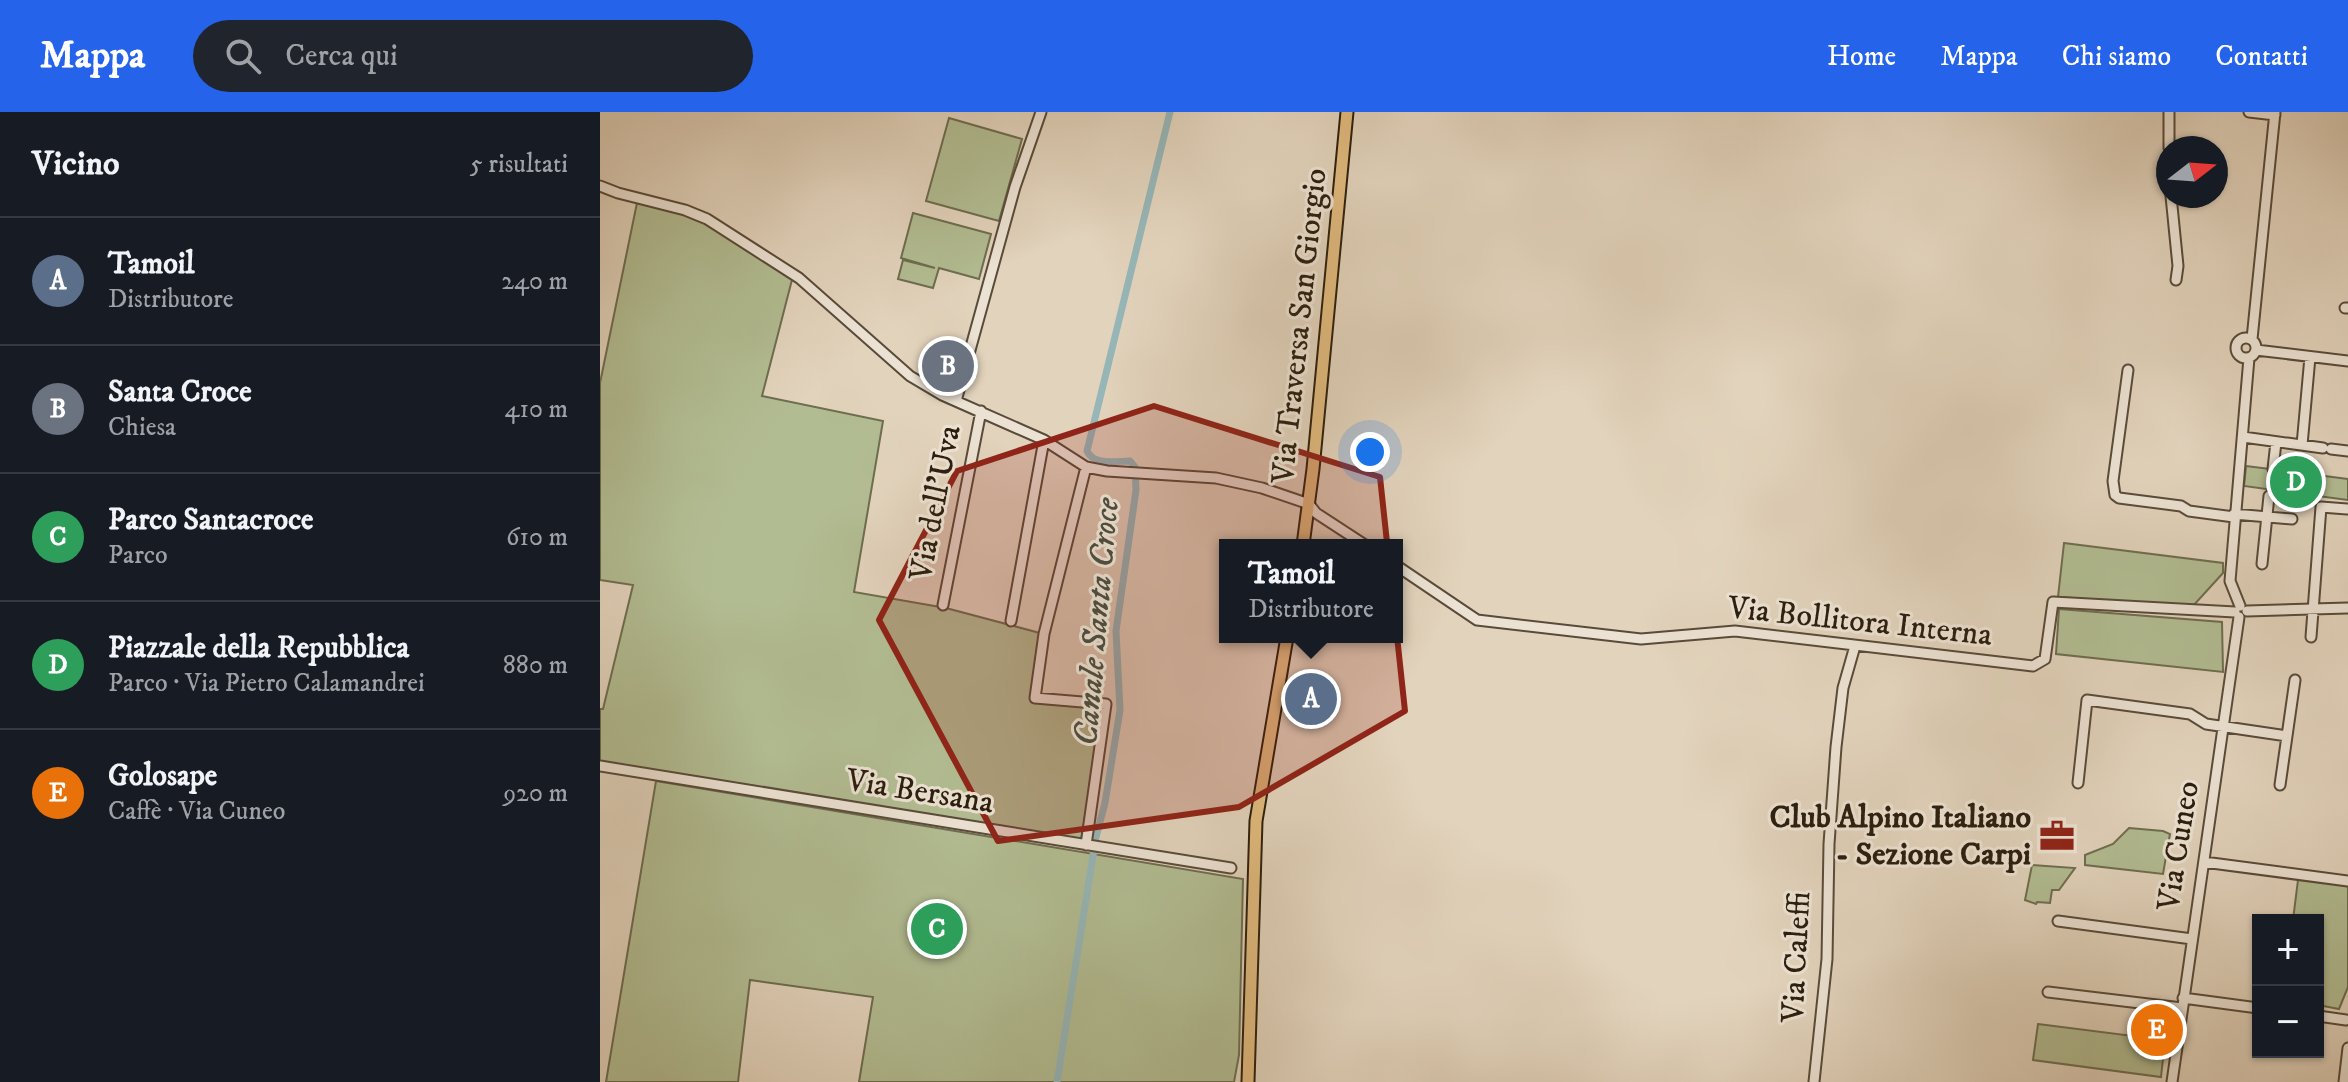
<!DOCTYPE html>
<html lang="it">
<meta charset="utf-8">
<style>
:root{--surface:#171b24;--page:#20242c;--text:#f1f3f6;--muted:#9ea1a6;--line:#363941;--accent:#2563eb}
body{margin:0;font-family:"IM FELL DW Pica",serif;background:var(--page);color:var(--text)}
.controls{position:absolute;right:24px;bottom:24px;display:grid;overflow:hidden;border-radius:0px;box-shadow:0 2px 6px #0004}
.controls button{width:72px;height:72px;display:grid;place-items:center;padding:0;border:0;border-bottom:2px solid var(--line);background:var(--surface);color:var(--text);font:40px sans-serif}
.compass{position:absolute;left:1556px;top:24px;width:72px;height:72px;border-radius:50%;background:var(--surface);box-shadow:0 2px 6px #0004;rotate:73deg}
.you{position:absolute;left:770px;top:340px;width:28px;height:28px;margin:-20px;border:6px solid #fff;border-radius:50%;background:#1a73e8;box-shadow:0 0 0 12px #1a73e833}
.badge{display:grid;place-items:center;width:52px;height:52px;border-radius:50%;background:var(--accent);color:#fff;font-size:26px;font-weight:700}
.pin{position:absolute;translate:-50% -50%;border:4px solid #fff;box-shadow:0 2px 8px #0006}
.popup{position:absolute;left:619px;top:427px;width:184px;height:104px;box-sizing:border-box;display:grid;place-content:center;border-radius:0px;background:var(--surface);filter:drop-shadow(0 2px 6px #0005);font-size:26px;white-space:nowrap;color:var(--muted)}
.popup b{font-size:30px;color:var(--text)}
.popup::after{content:'';position:absolute;left:50%;top:100%;margin-left:-16px;border:16px solid transparent;border-top-color:var(--surface)}
.list{margin:0;padding:0;list-style:none}
h2{display:flex;justify-content:space-between;align-items:center;height:104px;margin:0;padding:0 32px;font-size:34px}
h2 small{font-size:26px;font-weight:400;color:var(--muted)}
.list li{display:grid;grid-template-columns:52px 1fr auto;gap:24px;align-items:center;box-sizing:border-box;height:128px;padding:0 32px;border-top:2px solid var(--line)}
.list b{display:block;font-size:30px;white-space:nowrap}
.list p{margin:0;font-size:26px;white-space:nowrap;color:var(--muted)}
.list em{font-size:26px;font-style:normal;color:var(--muted)}
.icon{flex:none;width:44px;height:44px;fill:none;stroke:currentColor;stroke-width:2;stroke-linecap:round;stroke-linejoin:round}
.map{position:relative;flex:none;width:1748px;height:970px;overflow:hidden}
header{display:flex;align-items:center;gap:48px;box-sizing:border-box;height:112px;padding:0 40px;background:var(--accent);color:#fff}
header strong{font-size:38px}
nav{display:flex;gap:44px;margin-inline-start:auto;font-size:28px}
.search{width:560px;height:72px;background:var(--page);display:flex;align-items:center;gap:20px;box-sizing:border-box;padding:0 28px;border-radius:44px;color:var(--muted);font-size:30px}
main{display:flex}
aside{flex:1;background:var(--surface)}
.map>svg:first-child{display:block}
.green{fill:#b2bc92;stroke:#6e6d50;stroke-width:2}
.lines{fill:none;stroke-linecap:round;stroke-linejoin:round}
.canal{stroke:#96b6b7;stroke-width:7}
.minor-casing{stroke:#594b39;stroke-width:13}
.major-casing{stroke:#2b1e0d;stroke-width:15}
.minor{stroke:#ece2d3;stroke-width:9}
.major{stroke:#e1ba7e;stroke-width:11}
.marked{fill:#8f2418;fill-opacity:0.2;stroke:#8f2418;stroke-width:6;stroke-linejoin:round}
.labels{text-anchor:middle;dominant-baseline:central;stroke-width:6;stroke-linejoin:round;paint-order:stroke}
.street-label{font-size:32px;fill:#2b1e0d;stroke:#ece2d3}
.poi-label{font-size:32px;font-weight:bold;fill:#2b1e0d;stroke:#ece2d3;text-anchor:end}
.water-label{font-size:34px;font-style:italic;fill:#4b4c40;stroke:#ece2d3}
</style>
<header>
<strong>Mappa</strong>
<div class="search"><svg class="icon" aria-label="search" viewBox="0 0 24 24"><circle cx="10" cy="10" r="6"/><path d="M15 15l6 6"/></svg>Cerca qui</div>
<nav><a>Home</a><a>Mappa</a><a>Chi siamo</a><a>Contatti</a></nav>
</header>
<main>
<aside>
<h2>Vicino<small>5 risultati</small></h2>
<ul class="list">
<li><span class="badge" style="background:#5c6f8a">A</span><div><b>Tamoil</b><p>Distributore</p></div><em>240 m</em></li>
<li><span class="badge" style="background:#6b7280">B</span><div><b>Santa Croce</b><p>Chiesa</p></div><em>410 m</em></li>
<li><span class="badge" style="background:#2e9e5b">C</span><div><b>Parco Santacroce</b><p>Parco</p></div><em>610 m</em></li>
<li><span class="badge" style="background:#2e9e5b">D</span><div><b>Piazzale della Repubblica</b><p>Parco · Via Pietro Calamandrei</p></div><em>880 m</em></li>
<li><span class="badge" style="background:#e8710a">E</span><div><b>Golosape</b><p>Caffè · Via Cuneo</p></div><em>920 m</em></li>
</ul>
</aside>
<div class="map">
<svg width="1748" height="970" viewBox="0 0 1748 970">
<rect width="100%" height="100%" fill="#e2d3bc"/>
<filter id="stains"><feTurbulence type="fractalNoise" baseFrequency=".0025" numOctaves="4"/><feColorMatrix values="0 0 0 0 .2 0 0 0 0 .09 0 0 0 0 .02 0 0 0 .5 -.17"/></filter>
<radialGradient id="worn" r=".72"><stop offset=".6" stop-color="#630" stop-opacity="0"/><stop offset="1" stop-color="#630" stop-opacity=".3"/></radialGradient>
<path class="green" d="M 349,6 L 422,27 L 399,109 L 326,89 Z
M 38,86 L 73,93 L 194,160 L 162,284 L 283,309 L 254,480 L 346,496 L 440,521 L 431,590 L 503,597 L 481,728 L 0,652 L 0,597 L 3,597 L 33,473 L 0,468 L 0,271 Z
M 313,101 L 391,122 L 379,167 L 339,156 L 333,176 L 298,167 L 303,148 L 335,156 L 301,146 Z
M 1646,354 L 1748,367 L 1748,388 L 1644,374 Z
M 1464,431 L 1623,451 L 1623,461 L 1593,494 L 1458,485 Z
M 1459,497 L 1622,510 L 1623,560 L 1456,542 Z
M 56,669 L 643,767 L 639,943 L 634,970 L 259,970 L 273,885 L 150,868 L 138,970 L 6,970 Z
M 1529,716 L 1563,719 L 1570,722 L 1563,762 L 1485,753 L 1485,743 L 1513,732 Z
M 1432,753 L 1475,756 L 1459,778 L 1452,778 L 1450,791 L 1437,790 L 1436,792 L 1425,788 Z
M 1699,760 L 1748,766 L 1748,875 L 1739,897 L 1718,893 L 1718,808 L 1693,808 Z
M 1438,912 L 1565,928 L 1561,965 L 1433,948 Z"/>
<g class="lines">
<path class="canal" d="M 457,970 L 496,725 L 505,691 L 520,598 L 516,519 L 536,378 L 535,355 L 530,349 C 516,349 494,354 487,339 L 570,0"/>
<g class="minor-casing">
<path id="minor" d="M 1569,0 L 1569,36
M 1649,0 L 1675,3
M 0,74 L 18,81 L 85,98 L 107,107 L 199,166 L 310,264 L 342,283 L 444,328 L 486,355 L 507,359 L 616,366 L 662,376 L 709,392 L 716,401 L 765,433
M 1571,84 L 1578,154 L 1576,168
M 1745,196 L 1748,196
M1636 236a10 10 0 1 1 20 0a10 10 0 1 1-20 0Z
M 1652,227 L 1675,0
M 1656,238 L 1748,249
M 1528,258 L 1513,369 L 1515,383 L 1519,386 L 1581,394 L 1589,399 L 1634,405
M 356,289 L 415,75 L 441,0
M 1643,325 L 1723,336
M 1702,333 L 1710,245
M 1731,337 L 1748,339
M 486,355 L 444,522 L 435,586 L 506,592 L 486,733
M 1673,357 L 1676,330
M 1634,402 L 1692,407
M 1662,452 L 1669,384
M 797,454 L 877,508 L 1041,527 L 1135,519 L 1433,554 L 1445,547 L 1453,490 L 1635,500
M 343,493 L 381,299
M 1640,494 L 1630,469 L 1649,246
M 1647,499 L 1748,496
M 411,509 L 444,328
M 1711,525 L 1721,395 L 1747,397
M 0,654 L 631,756
M 1478,671 L 1487,588 L 1590,602 L 1606,612 L 1687,624
M 1680,673 L 1695,568
M 1604,750 L 1748,769
M 1458,809 L 1592,827
M 1448,880 L 1582,896
M 1583,886 L 1658,896
M 1718,904 L 1746,908
M 1214,970 L 1227,847 L 1229,732 L 1236,635 L 1243,576 L 1255,534
M 1572,970 L 1639,505
M 1744,970 L 1748,936"/>
</g>
<g class="major-casing">
<path id="major" d="M 703,433 L 713,357 L 747,0
M 648,970 L 656,709 L 687,525"/>
</g>
<use href="#minor" class="minor"/>
<use href="#major" class="major"/>
</g>
<path class="marked" d="M 554,294 L 780,365 L 805,599 L 639,695 L 398,729 L 279,508 L 357,359 Z"/>
<defs>
<g id="office-bare" transform="scale(2.76)"><path d="M-6-3h4V-5.5h4V-3h4V5H-6ZM-1-4.5V-3h2v-1.5ZM-6 0V1H6V0Z" fill="#8f2418" stroke="#ece2d3" stroke-width="2.5" paint-order="stroke"/></g>
</defs>
<g fill-rule="evenodd">
<use href="#office-bare" x="1457" y="724"/>
</g>
<g class="labels">
<g class="street-label">
<text transform="translate(700 214) rotate(-84)">Via Traversa San Giorgio</text>
<text transform="translate(336 391) rotate(-79)">Via dell'Uva</text>
<text transform="translate(1260 510) rotate(6)">Via Bollitora Interna</text>
<text transform="translate(320 680) rotate(9)">Via Bersana</text>
<text transform="translate(1579 734) rotate(-81)">Via Cuneo</text>
<text transform="translate(1197 845) rotate(-87)">Via Caleffi</text>
</g>
<g class="poi-label">
<text x="1431" y="706">Club Alpino Italiano<tspan x="1431" dy="37">- Sezione Carpi</tspan></text>
</g>
<g class="water-label">
<text transform="translate(497 510) rotate(-85)">Canale Santa Croce</text>
</g>
</g>
<rect width="100%" height="100%" filter="url(#stains)"/>
<rect width="100%" height="100%" fill="url(#worn)"/>
</svg>
<div class="controls">
<button>+</button>
<button>−</button>
</div>
<svg class="compass" viewBox="-18 -18 36 36"><path d="M0-13l5 13h-10z" fill="#e53935"/><path d="M0 13l5-13h-10z" fill="#9ea1a6"/></svg>
<div class="you"></div>
<div class="pin badge" style="left:711px;top:587px;background:#5c6f8a">A</div>
<div class="popup"><b>Tamoil</b>Distributore</div>
<div class="pin badge" style="left:348px;top:254px;background:#6b7280">B</div>
<div class="pin badge" style="left:337px;top:817px;background:#2e9e5b">C</div>
<div class="pin badge" style="left:1696px;top:370px;background:#2e9e5b">D</div>
<div class="pin badge" style="left:1557px;top:918px;background:#e8710a">E</div>
</div>
</main>
